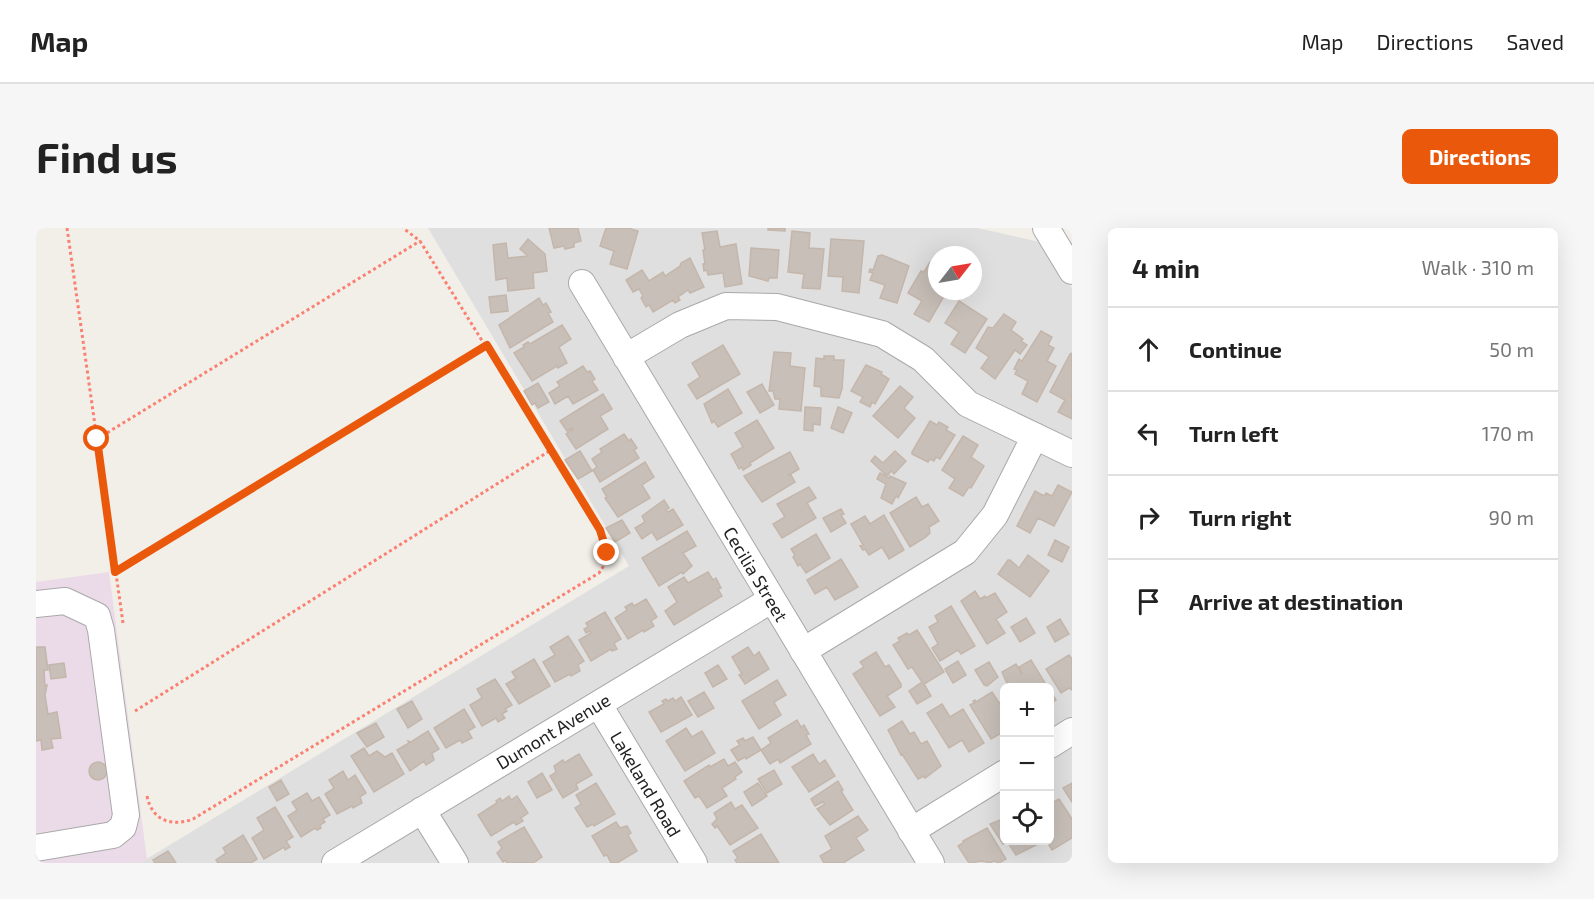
<!DOCTYPE html>
<meta charset="utf-8">
<style>
:root{--surface:#fff;--page:#f6f6f6;--text:#222;--muted:#767676;--line:#e0e0e0;--accent:#ea580c}
body{margin:0;font-family:"Exo 2",sans-serif;background:var(--page);color:var(--text)}
.controls{position:absolute;right:18px;bottom:18px;display:grid;overflow:hidden;border-radius:9px;box-shadow:0 6px 24px #0002}
.controls button{width:54px;height:54px;display:grid;place-items:center;padding:0;border:0;border-bottom:2px solid var(--line);background:var(--surface);color:var(--text);font:30px sans-serif}
.compass{position:absolute;left:892px;top:18px;width:54px;height:54px;border-radius:50%;background:var(--surface);box-shadow:0 6px 24px #0002;rotate:59deg}
.stop{position:absolute;width:18px;height:18px;margin:-14px;border:4px solid #ea580c;border-radius:50%;background:#fff}
.stop.end{background:#ea580c;border-color:#fff;box-shadow:0 2px 6px #0008}
.list{margin:0;padding:0;list-style:none}
h2{display:flex;justify-content:space-between;align-items:center;height:78px;margin:0;padding:0 24px;font-size:26px}
h2 small{font-size:20px;font-weight:400;color:var(--muted)}
.list li{display:grid;grid-template-columns:39px 1fr auto;gap:18px;align-items:center;box-sizing:border-box;height:84px;padding:0 24px;border-top:2px solid var(--line)}
.list b{display:block;font-size:22px;white-space:nowrap}
.list em{font-size:20px;font-style:normal;color:var(--muted)}
.icon{flex:none;width:33px;height:33px;fill:none;stroke:currentColor;stroke-width:2;stroke-linecap:round;stroke-linejoin:round}
.map{position:relative;flex:none;width:1036px;height:635px;overflow:hidden;border-radius:9px}
header{display:flex;align-items:center;gap:36px;box-sizing:border-box;height:84px;padding:0 30px;background:var(--surface);border-bottom:2px solid var(--line)}
header strong{font-size:28px}
nav{display:flex;gap:33px;margin-inline-start:auto;font-size:21px}
.intro{display:flex;align-items:center;justify-content:space-between;box-sizing:border-box;height:144px;padding:0 36px}
h1{margin:0;font-size:42px}
.button{padding:15px 27px;border-radius:9px;background:var(--accent);color:#fff;font-size:21px;font-weight:700}
main{display:flex;gap:36px;padding:0 36px}
aside{flex:1;background:var(--surface);border-radius:9px;box-shadow:0 6px 24px #0002}
.map>svg:first-child{display:block}
.residential{fill:#e0dfdf;fill-rule:evenodd}
.industrial{fill:#ebdbe8}
.building{fill:#c7bfb8;stroke:#c4b6ab;stroke-width:1.5}
.lines{fill:none;stroke-linecap:round;stroke-linejoin:round}
.minor-casing{stroke:#a9a9a9;stroke-width:28}
.path{stroke:#fa8072;stroke-width:3;stroke-dasharray:3 3;stroke-linecap:butt}
.minor{stroke:#fff;stroke-width:26}
.route{stroke:#ea580c;stroke-width:8}
.labels{text-anchor:middle;dominant-baseline:central;stroke-width:6;stroke-linejoin:round;paint-order:stroke}
.street-label{font-size:18px;fill:#222;stroke:#fff}
</style>
<header>
<strong>Map</strong>
<nav><a>Map</a><a>Directions</a><a>Saved</a></nav>
</header>
<div class="intro"><h1>Find us</h1><a class="button">Directions</a></div>
<main>
<div class="map">
<svg width="1036" height="635" viewBox="0 0 1036 635">
<rect width="100%" height="100%" fill="#f2efe9"/>
<path class="residential" d="M 392,0 L 941,0 L 1004,14 L 1036,60 L 1036,635 L 104,635 L 593,338 ZM 901,27 L 937,27 L 937,63 L 901,63 ZM 969,460 L 1014,460 L 1014,612 L 969,612 Z"/>
<path class="industrial" d="M 73,344 L 111,631 L 104,635 L 0,635 L 0,354 Z"/>
<path class="building" d="M 513,0 L 542,0 L 545,13 L 538,15 L 538,19 L 529,21 L 528,18 L 518,20 Z
M 570,0 L 592,0 L 602,3 L 591,41 L 574,36 L 578,23 L 564,18 Z
M 732,0 L 749,0 L 749,3 L 732,2 Z
M 681,3 L 684,19 L 700,16 L 706,56 L 689,59 L 687,45 L 672,47 L 671,42 L 668,43 L 667,36 L 669,36 L 667,22 L 669,22 L 666,5 Z
M 756,3 L 774,5 L 773,20 L 788,21 L 784,61 L 766,60 L 768,46 L 752,44 Z
M 492,11 L 509,26 L 511,43 L 497,45 L 498,60 L 472,63 L 471,50 L 460,52 L 457,17 L 470,15 L 472,30 L 492,28 L 484,21 Z
M 795,11 L 828,13 L 823,65 L 806,63 L 807,49 L 792,48 Z
M 715,20 L 743,22 L 741,50 L 733,50 L 732,53 L 713,48 Z
M 846,27 L 873,38 L 861,75 L 844,70 L 849,57 L 834,52 L 837,45 L 833,44 L 834,41 L 837,42 L 842,28 Z
M 654,30 L 668,59 L 654,65 L 652,62 L 642,69 L 644,72 L 639,75 L 637,72 L 617,84 L 613,77 L 610,79 L 605,70 L 607,68 L 603,61 L 597,64 L 590,52 L 606,42 L 613,53 L 627,44 L 629,48 L 644,38 L 645,35 Z
M 894,34 L 901,38 L 901,63 L 911,63 L 893,94 L 878,86 L 886,73 L 872,65 L 885,43 L 888,44 Z
M 470,67 L 472,83 L 455,85 L 453,69 Z
M 503,70 L 507,77 L 510,75 L 515,84 L 512,85 L 517,94 L 474,120 L 463,97 Z
M 923,73 L 951,91 L 929,125 L 915,116 L 923,104 L 909,95 Z
M 968,86 L 980,94 L 975,102 L 987,111 L 985,113 L 991,117 L 984,126 L 979,122 L 959,151 L 945,140 L 953,129 L 940,120 L 952,99 L 957,100 Z
M 526,97 L 535,111 L 523,119 L 531,135 L 522,140 L 521,138 L 496,153 L 478,125 L 488,119 L 487,117 L 492,114 L 494,116 Z
M 1005,103 L 1016,109 L 1012,117 L 1018,120 L 1011,133 L 1020,138 L 1001,174 L 986,166 L 992,153 L 979,146 L 981,142 L 978,141 L 983,131 L 986,133 Z
M 687,117 L 704,146 L 661,171 L 652,157 L 664,149 L 656,135 Z
M 738,124 L 755,125 L 754,138 L 769,140 L 765,183 L 743,181 L 744,171 L 739,171 L 737,163 L 733,163 Z
M 1036,125 L 1036,191 L 1022,184 L 1029,172 L 1014,164 L 1034,126 Z
M 788,128 L 798,128 L 798,132 L 808,132 L 806,161 L 803,170 L 785,168 L 785,159 L 778,158 L 780,130 L 788,131 Z
M 830,137 L 846,144 L 845,146 L 853,151 L 839,176 L 836,174 L 834,179 L 824,174 L 827,169 L 815,163 Z
M 547,138 L 551,144 L 554,143 L 559,151 L 556,153 L 562,162 L 537,176 L 532,168 L 519,176 L 513,165 L 524,158 L 521,154 Z
M 502,155 L 513,174 L 502,180 L 499,175 L 496,177 L 488,163 Z
M 726,156 L 738,177 L 724,185 L 711,164 Z
M 864,158 L 877,169 L 868,180 L 879,190 L 862,210 L 837,188 Z
M 692,161 L 706,185 L 682,199 L 678,193 L 676,195 L 668,176 Z
M 567,166 L 576,181 L 564,188 L 572,201 L 540,221 L 530,206 L 537,201 L 536,200 L 531,203 L 524,193 Z
M 769,179 L 785,180 L 784,197 L 777,196 L 777,203 L 768,202 Z
M 802,179 L 816,185 L 807,205 L 795,200 Z
M 721,192 L 738,220 L 714,235 L 715,237 L 707,242 L 706,239 L 703,241 L 695,226 L 707,219 L 699,205 Z
M 894,193 L 901,197 L 903,194 L 912,199 L 910,202 L 919,207 L 904,231 L 900,229 L 898,233 L 894,231 L 892,234 L 876,226 L 876,224 Z
M 588,206 L 593,213 L 595,211 L 601,220 L 598,222 L 603,230 L 564,254 L 557,242 L 561,239 L 556,231 L 566,224 L 564,221 Z
M 927,208 L 942,217 L 935,229 L 948,238 L 935,260 L 933,259 L 927,268 L 913,260 L 919,251 L 906,242 Z
M 544,223 L 556,243 L 542,251 L 529,232 Z
M 859,223 L 870,233 L 858,246 L 855,243 L 852,247 L 849,246 L 835,233 L 839,228 L 847,235 Z
M 754,224 L 763,241 L 753,247 L 755,247 L 759,254 L 726,274 L 708,248 Z
M 609,234 L 618,249 L 606,257 L 614,270 L 582,289 L 569,270 L 571,269 L 566,261 Z
M 844,245 L 853,250 L 854,248 L 870,255 L 862,270 L 860,268 L 856,276 L 845,270 L 850,256 L 841,251 Z
M 1022,257 L 1036,264 L 1018,298 L 1002,290 L 994,305 L 981,298 L 999,263 L 1008,268 L 1010,265 L 1016,268 Z
M 773,259 L 780,270 L 771,275 L 780,290 L 746,310 L 737,296 L 749,289 L 741,276 Z
M 880,269 L 886,279 L 892,276 L 903,293 L 893,299 L 894,305 L 890,309 L 874,319 L 854,285 Z
M 628,272 L 633,280 L 630,282 L 632,284 L 637,281 L 647,297 L 621,312 L 616,304 L 606,311 L 599,300 L 609,294 L 606,288 Z
M 805,281 L 808,286 L 805,287 L 810,295 L 795,304 L 787,290 Z
M 848,287 L 868,322 L 853,331 L 846,319 L 833,327 L 829,321 L 827,322 L 824,318 L 827,317 L 815,296 L 829,288 L 834,296 Z
M 586,292 L 594,305 L 579,314 L 570,300 Z
M 651,303 L 660,318 L 647,325 L 656,338 L 647,346 L 646,344 L 623,358 L 606,330 Z
M 780,306 L 794,330 L 770,345 L 764,336 L 762,338 L 757,329 L 759,327 L 755,321 Z
M 1019,312 L 1033,319 L 1026,334 L 1012,327 Z
M 992,327 L 1013,343 L 994,369 L 962,346 L 972,332 L 974,332 L 983,340 Z
M 805,331 L 822,359 L 799,372 L 791,359 L 779,366 L 771,352 Z
M 672,344 L 677,352 L 680,350 L 685,360 L 682,361 L 686,368 L 638,397 L 629,383 L 641,374 L 632,359 L 648,349 L 652,355 Z
M 939,363 L 944,371 L 949,368 L 950,370 L 959,365 L 971,384 L 960,391 L 969,405 L 951,416 L 925,373 Z
M 610,371 L 621,389 L 615,393 L 618,398 L 608,404 L 607,402 L 592,411 L 579,390 L 591,382 L 589,379 L 596,375 L 598,378 Z
M 915,378 L 939,418 L 925,426 L 922,422 L 904,433 L 896,420 L 902,416 L 893,399 L 902,394 L 899,388 Z
M 569,384 L 585,411 L 578,415 L 581,421 L 576,423 L 575,421 L 555,433 L 543,412 L 555,405 L 554,403 L 550,405 L 548,401 L 552,399 L 550,395 Z
M 990,390 L 999,405 L 984,414 L 975,399 Z
M 1024,391 L 1033,406 L 1019,414 L 1011,399 Z
M 881,402 L 908,444 L 888,456 L 895,468 L 881,476 L 873,463 L 886,454 L 876,439 L 872,441 L 857,417 L 864,413 L 862,410 L 871,405 L 873,407 Z
M 532,408 L 548,433 L 542,437 L 544,443 L 535,448 L 534,446 L 519,454 L 507,434 L 519,427 L 514,419 Z
M 0,419 L 9,419 L 12,442 L 8,442 L 9,458 L 11,457 L 9,467 L 12,486 L 21,484 L 25,510 L 15,511 L 17,520 L 6,522 L 5,512 L 0,513 Z
M 712,419 L 718,428 L 723,424 L 733,441 L 709,456 L 703,447 L 706,446 L 696,429 Z
M 840,424 L 849,439 L 853,437 L 865,456 L 865,459 L 851,468 L 859,479 L 844,488 L 817,446 L 828,439 L 824,434 Z
M 1033,427 L 1036,431 L 1036,462 L 1033,460 L 1025,465 L 1010,441 Z
M 498,431 L 514,458 L 483,476 L 470,456 L 480,450 L 476,444 Z
M 995,432 L 1012,460 L 973,460 L 966,444 L 980,436 L 986,446 L 983,439 Z
M 922,433 L 930,447 L 917,455 L 909,441 Z
M 953,434 L 962,449 L 951,458 L 948,457 L 939,442 Z
M 28,435 L 30,449 L 15,451 L 13,437 Z
M 682,437 L 691,451 L 677,459 L 669,445 Z
M 459,451 L 476,477 L 469,481 L 471,483 L 466,486 L 469,490 L 462,494 L 460,490 L 446,498 L 434,477 L 446,470 L 441,461 Z
M 741,452 L 750,467 L 738,474 L 745,487 L 723,501 L 706,473 Z
M 1014,462 L 1020,472 L 1014,476 Z
M 668,464 L 678,480 L 662,489 L 652,473 Z
M 956,464 L 963,475 L 967,472 L 969,474 L 969,503 L 955,511 L 934,477 L 938,475 L 937,473 L 939,472 L 940,474 Z
M 645,469 L 656,487 L 625,504 L 613,484 L 628,476 L 626,473 L 630,471 L 632,473 L 637,470 L 639,473 Z
M 376,473 L 386,491 L 372,500 L 361,481 Z
M 906,476 L 914,489 L 927,481 L 948,515 L 933,524 L 926,512 L 913,520 L 891,485 Z
M 428,481 L 439,499 L 432,503 L 436,510 L 426,515 L 424,512 L 410,520 L 398,500 Z
M 761,492 L 765,499 L 768,497 L 773,506 L 770,507 L 775,516 L 744,535 L 742,531 L 734,536 L 725,522 L 735,515 L 732,510 Z
M 866,493 L 874,506 L 878,504 L 885,516 L 891,513 L 905,538 L 889,550 L 888,548 L 882,551 L 866,526 L 865,527 L 852,502 Z
M 340,495 L 348,509 L 331,519 L 321,505 Z
M 650,500 L 656,509 L 666,503 L 679,525 L 649,543 L 630,513 Z
M 392,503 L 403,521 L 396,525 L 398,532 L 390,537 L 388,533 L 374,543 L 361,522 L 373,515 L 372,513 L 375,514 Z
M 717,509 L 725,522 L 710,531 L 709,529 L 702,533 L 695,522 L 704,517 L 701,513 L 707,510 L 709,513 Z
M 328,520 L 333,528 L 341,523 L 349,529 L 356,525 L 368,546 L 338,564 L 315,528 Z
M 543,526 L 556,547 L 540,556 L 542,561 L 527,570 L 514,548 L 520,544 L 518,538 L 527,532 L 528,535 Z
M 777,526 L 783,536 L 789,532 L 799,548 L 773,564 L 756,539 Z
M 688,531 L 692,538 L 699,534 L 706,544 L 699,549 L 700,551 L 686,560 L 691,568 L 671,580 L 663,568 L 659,570 L 648,553 L 673,537 L 674,539 Z
M53 543a9 9 0 1 1 18 0a9 9 0 1 1-18 0Z
M 738,542 L 746,556 L 731,565 L 722,551 Z
M 307,543 L 312,552 L 319,547 L 330,565 L 324,569 L 326,575 L 317,580 L 316,578 L 301,586 L 289,566 L 298,560 L 293,552 Z
M 506,545 L 516,562 L 501,570 L 492,554 Z
M 245,552 L 253,566 L 241,573 L 233,559 Z
M 802,553 L 807,562 L 805,563 L 817,582 L 794,597 L 781,581 L 789,576 L 787,574 L 779,578 L 775,571 Z
M 560,555 L 579,586 L 558,598 L 557,596 L 551,599 L 539,580 L 545,576 L 540,567 Z
M 722,555 L 731,568 L 716,578 L 708,564 Z
M 1036,555 L 1036,574 L 1027,560 Z
M 271,565 L 276,573 L 283,569 L 294,587 L 287,591 L 289,594 L 284,597 L 285,600 L 281,602 L 279,600 L 265,609 L 252,588 L 261,582 L 256,574 Z
M 473,568 L 475,572 L 481,568 L 492,585 L 485,590 L 487,593 L 480,597 L 478,594 L 455,608 L 442,587 L 461,575 L 460,573 L 464,570 L 466,573 Z
M 1023,571 L 1036,591 L 1036,610 L 1016,622 L 1010,612 L 1014,612 L 1014,576 Z
M 695,574 L 699,581 L 706,577 L 722,600 L 694,617 L 681,598 L 679,600 L 676,596 L 681,591 L 678,585 Z
M 239,579 L 257,609 L 250,613 L 254,619 L 249,622 L 248,619 L 228,631 L 216,610 L 228,602 L 221,590 Z
M 822,588 L 832,602 L 820,610 L 828,622 L 807,635 L 788,635 L 784,628 L 796,621 L 789,608 Z
M 969,590 L 969,612 L 1003,612 L 1004,615 L 980,627 L 971,613 L 967,616 L 954,596 Z
M 580,594 L 584,600 L 591,598 L 595,605 L 592,607 L 601,623 L 581,635 L 575,635 L 571,627 L 568,628 L 556,608 Z
M 488,599 L 506,629 L 497,635 L 471,635 L 469,632 L 467,634 L 461,625 L 466,620 L 462,614 Z
M 951,600 L 970,631 L 963,635 L 958,633 L 954,635 L 946,633 L 933,635 L 922,618 L 928,614 L 927,613 Z
M 725,606 L 743,635 L 701,635 L 699,632 L 702,630 L 697,623 Z
M 207,607 L 221,631 L 215,635 L 182,635 L 180,632 L 190,625 L 187,620 Z
M 132,623 L 140,635 L 119,635 L 117,632 Z"/>
<g class="lines">
<g class="minor-casing">
<path id="minor" d="M 1010,0 L 1036,43
M 546,55 L 895,635
M 590,129 L 644,97 L 690,78 L 741,79 L 846,106 L 887,131 L 932,176 L 1036,226
M 0,376 L 29,373 L 61,388 L 65,402 L 90,587 L 87,599 L 77,607 L 0,620
M 767,423 L 929,324 L 959,287 L 999,208
M 563,477 L 658,635
M 1014,517 L 1036,503
M 386,582 L 419,635
M 875,603 L 969,545
M 299,635 L 735,372"/>
</g>
<path class="path" d="M 31,0 L 87,395
M 61,211 L 384,13
M 79,344 L 451,117
M 99,483 L 515,222
M 111,568 C 116,593 136,599 157,591 L 563,345 C 574,331 570,317 564,302 L 384,13 L 367,0"/>
<use href="#minor" class="minor"/>
</g>
<g class="lines">
<path class="route" d="M 61,211 L 79,344 L 451,117 L 564,302 L 571,325"/>
</g>
<g class="labels">
<g class="street-label">
<text transform="translate(720 346) rotate(59)">Cecilia Street</text>
<text transform="translate(517 503) rotate(-31)">Dumont Avenue</text>
<text transform="translate(610 556) rotate(59)">Lakeland Road</text>
</g>
</g>
</svg>
<div class="controls">
<button>+</button>
<button>−</button>
<button><svg class="icon" aria-label="locate" viewBox="0 0 24 24"><circle cx="12" cy="12" r="6"/><path d="M12 2v4M12 18v4M2 12h4M18 12h4"/></svg></button>
</div>
<svg class="compass" viewBox="-18 -18 36 36"><path d="M0-13l5 13h-10z" fill="#e53935"/><path d="M0 13l5-13h-10z" fill="#767676"/></svg>
<div class="stop" style="left:61px;top:211px"></div>
<div class="stop end" style="left:571px;top:325px"></div>
</div>
<aside>
<h2>4 min<small>Walk · 310 m</small></h2>
<ul class="list">
<li><svg class="icon" aria-label="ahead" viewBox="0 0 24 24"><path d="M12 20V5M6 11l6-6 6 6"/></svg><div><b>Continue</b></div><em>50 m</em></li>
<li><svg class="icon" aria-label="left" viewBox="0 0 24 24"><path d="M17 20v-9H6M10 6l-5 5 5 5"/></svg><div><b>Turn left</b></div><em>170 m</em></li>
<li><svg class="icon" aria-label="right" viewBox="0 0 24 24"><path d="M7 20v-9h11M14 6l5 5-5 5"/></svg><div><b>Turn right</b></div><em>90 m</em></li>
<li><svg class="icon" aria-label="arrive" viewBox="0 0 24 24"><path d="M6 21V4h12l-3 4 3 4H6"/></svg><div><b>Arrive at destination</b></div></li>
</ul>
</aside>
</main>
